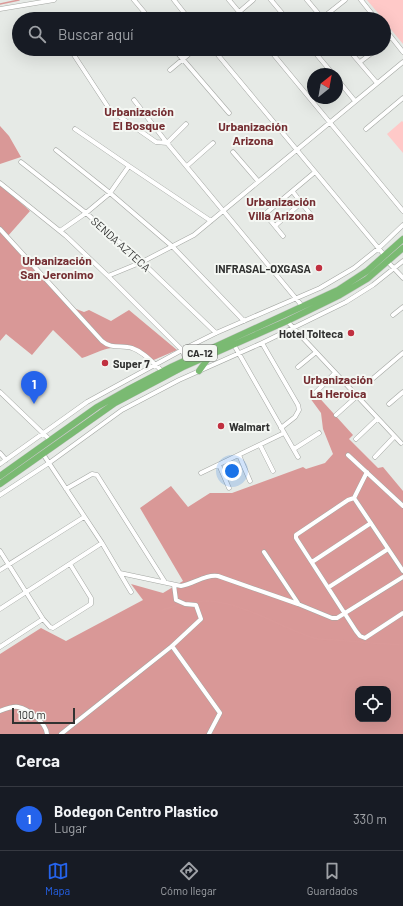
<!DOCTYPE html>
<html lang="es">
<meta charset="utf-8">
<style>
:root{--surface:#171b24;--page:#242831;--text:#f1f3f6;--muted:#9ea1a6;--line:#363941;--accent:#2563eb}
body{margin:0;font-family:Barlow,sans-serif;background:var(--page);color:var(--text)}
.controls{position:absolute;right:12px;bottom:12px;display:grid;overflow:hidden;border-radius:8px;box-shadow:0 4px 16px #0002}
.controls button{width:36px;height:36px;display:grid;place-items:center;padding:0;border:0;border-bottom:1px solid var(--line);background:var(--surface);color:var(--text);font:20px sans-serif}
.compass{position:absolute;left:307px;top:68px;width:36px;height:36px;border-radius:50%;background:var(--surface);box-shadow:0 4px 16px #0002;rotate:31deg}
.scale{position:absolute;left:12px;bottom:10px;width:63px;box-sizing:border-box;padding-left:4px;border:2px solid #313231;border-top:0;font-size:11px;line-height:14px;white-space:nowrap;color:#313231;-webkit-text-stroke:3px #f4f7f3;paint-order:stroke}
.you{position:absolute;left:232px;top:471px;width:14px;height:14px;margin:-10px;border:3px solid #fff;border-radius:50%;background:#1a73e8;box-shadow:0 0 0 6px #1a73e833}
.badge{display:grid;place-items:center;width:26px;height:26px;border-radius:50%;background:var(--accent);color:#fff;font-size:13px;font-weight:700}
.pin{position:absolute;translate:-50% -33px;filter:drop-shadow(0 1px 2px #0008)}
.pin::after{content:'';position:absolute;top:21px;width:14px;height:12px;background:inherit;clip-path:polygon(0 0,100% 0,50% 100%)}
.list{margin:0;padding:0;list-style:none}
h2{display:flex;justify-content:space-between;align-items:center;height:52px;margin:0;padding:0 16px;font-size:17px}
h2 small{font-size:13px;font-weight:400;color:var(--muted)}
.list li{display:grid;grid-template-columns:26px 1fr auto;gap:12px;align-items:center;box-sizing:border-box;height:64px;padding:0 16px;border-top:1px solid var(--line)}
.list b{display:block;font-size:15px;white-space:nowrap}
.list p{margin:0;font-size:13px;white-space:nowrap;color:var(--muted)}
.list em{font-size:13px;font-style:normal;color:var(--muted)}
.icon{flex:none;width:22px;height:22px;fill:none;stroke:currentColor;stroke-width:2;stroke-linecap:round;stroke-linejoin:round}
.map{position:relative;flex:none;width:403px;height:734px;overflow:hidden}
.search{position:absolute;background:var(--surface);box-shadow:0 4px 16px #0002;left:12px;right:12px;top:12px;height:44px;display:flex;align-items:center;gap:10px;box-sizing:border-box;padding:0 14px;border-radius:22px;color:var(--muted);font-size:15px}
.sheet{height:116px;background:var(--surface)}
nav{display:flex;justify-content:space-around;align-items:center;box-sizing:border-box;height:56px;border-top:1px solid var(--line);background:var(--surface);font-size:11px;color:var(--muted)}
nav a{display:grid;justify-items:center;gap:2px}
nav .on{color:var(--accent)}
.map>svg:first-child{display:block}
.green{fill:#ffc9c8}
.forest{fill:#d99897;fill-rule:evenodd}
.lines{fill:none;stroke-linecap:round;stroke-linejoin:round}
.stream{stroke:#da9998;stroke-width:1.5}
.minor-casing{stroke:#a4a7a3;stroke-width:5}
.trunk-casing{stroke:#c5c6c5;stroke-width:7}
.minor{stroke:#fff;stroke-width:4}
.trunk{stroke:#7aba72;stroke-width:6}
.poi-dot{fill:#c03040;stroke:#f4f7f3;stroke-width:1.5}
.labels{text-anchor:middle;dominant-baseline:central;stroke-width:4;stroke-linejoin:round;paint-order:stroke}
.shield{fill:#f4f7f3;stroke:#6c6d6b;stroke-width:1}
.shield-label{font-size:10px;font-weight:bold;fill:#313231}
.street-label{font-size:11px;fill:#313231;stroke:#f4f7f3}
.poi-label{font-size:11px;font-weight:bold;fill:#313231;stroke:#f4f7f3;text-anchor:end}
.neighbourhood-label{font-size:12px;font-weight:bold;fill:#742d31;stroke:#f4f7f3}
</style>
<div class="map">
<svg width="403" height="734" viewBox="0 0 403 734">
<rect width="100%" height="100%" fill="#e6eae6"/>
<path class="green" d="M 367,0 L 403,0 L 403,44 L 384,21 L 384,19 L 383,19 Z
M 402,121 L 403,122 L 403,153 L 387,134 Z"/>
<path class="forest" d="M 0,126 L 9,136 L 21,157 L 0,164 Z
M 0,184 L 30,211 L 7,237 L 71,307 L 84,312 L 89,310 L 111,321 L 129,310 L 177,350 L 149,362 C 143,351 124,346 112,348 C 102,349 92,355 82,358 L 53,330 L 32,355 L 6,334 L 0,341 Z
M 315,393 L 353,435 L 349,439 L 378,468 L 383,467 L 403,491 L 403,734 L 0,734 L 0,654 L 41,628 L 66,641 L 143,600 L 131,584 L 163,593 L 183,581 L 140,508 L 171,486 L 188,507 L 210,493 L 232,493 L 303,467 L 306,469 L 325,463 L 333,454 L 323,429 L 321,413 L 310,398 ZM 358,689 L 388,689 L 388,719 L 358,719 Z"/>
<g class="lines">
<path class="stream" d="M 0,4 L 19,0
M 189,603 C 229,592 277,627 314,638 C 321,640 329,639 336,640 C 358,642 380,644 403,645
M 162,610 L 183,604"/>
<g class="minor-casing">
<path id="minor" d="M 134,0 L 150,19
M 174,0 L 189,19
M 229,0 L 245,19
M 271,0 L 287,19
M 307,0 L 323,19
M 361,0 L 376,19
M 0,9 L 54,0
M 231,19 L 253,0
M 321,19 L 345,0
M 364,19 L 371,13
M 384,28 L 403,52
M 384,43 L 391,37
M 70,49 L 110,110 L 156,142 L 167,143 L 186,124
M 174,49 L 229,113
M 213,49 L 385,256
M 269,49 L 403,211
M 312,49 L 333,74
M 348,49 L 377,83
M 360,62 L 377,49
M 170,70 L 195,49
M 337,79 L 355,101
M 134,100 L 167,143 L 303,307
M 75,129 L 129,166
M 366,129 L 403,98
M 56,150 L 110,193 L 173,247 L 244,321
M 233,152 L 258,181
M 21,162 L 86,213 L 142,262 L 216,333
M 187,166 L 213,143
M 0,183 L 66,236 L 108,276 L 182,350 L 186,360
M 293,192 L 311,215
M 265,214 L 283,236
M 259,219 L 315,172
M 275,226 L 301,203
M 0,229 L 102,341 C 111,349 121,345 132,348 C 144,352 153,363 162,371
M 60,231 L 86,213 L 110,193 L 129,166 L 211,221
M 388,262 L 403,278
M 108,276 L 142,262 L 194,235 L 403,62
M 393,315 L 403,307
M 287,321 L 401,443
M 262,343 L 298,405 L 299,410 L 295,417 L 281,428
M 234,345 L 298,457
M 298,367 L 315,353
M 370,381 L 403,353
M 0,392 L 50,440
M 316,392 L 334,374
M 389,404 L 403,392
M 336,415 L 356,397
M 356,439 L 377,419
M 260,445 L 273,471
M 294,449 L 319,433
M 0,453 L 6,460
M 43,454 L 102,543 L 131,592
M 239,455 L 250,481
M 348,455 L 403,506
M 375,457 L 394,437
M 0,464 L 87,402 L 129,379 L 182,350 L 216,333 L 320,288 L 354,268 L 379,248 L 403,225
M 219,465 L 229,488
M 367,472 L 354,498 L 348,500 L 296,535 L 296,538 L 356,631 L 360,636 L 365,638 L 403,613
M 201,473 L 284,433
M 66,489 L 92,474 L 97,475 L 165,582
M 0,495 L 49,463 L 122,410 L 179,380 L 262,343 L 346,302 L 373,285 L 403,261
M 354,498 L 403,571
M 0,551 L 43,619 L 50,627 L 53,628 L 91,604 L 91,598 L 70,564
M 264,552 L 298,603
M 312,562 L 371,523
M 0,570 L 84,517
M 120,573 L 181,586 C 194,584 205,574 218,576 L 298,604 L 332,618 L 337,618 L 403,577
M 329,587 L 388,549
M 0,609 L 102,543
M 172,646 L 220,713 L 209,734
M 0,647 L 43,619
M 0,711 C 5,709 13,706 18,707 C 29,709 46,723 47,734
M 61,734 L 172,646 L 201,619 L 196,605 L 185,604 L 176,600 L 174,585"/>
</g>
<g class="trunk-casing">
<path id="trunk" d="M 199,371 L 209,357
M 0,476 L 97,407 L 127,390 L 171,367 L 338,290 L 367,271 L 403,239
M 0,484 L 115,403 L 183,367 L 287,321 L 340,295 L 367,279 L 403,248"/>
</g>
<use href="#minor" class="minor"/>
<use href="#trunk" class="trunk"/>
</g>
<g class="poi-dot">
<circle cx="319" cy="268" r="4"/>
<circle cx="351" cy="333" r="4"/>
<circle cx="105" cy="363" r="4"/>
<circle cx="221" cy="426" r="4"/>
</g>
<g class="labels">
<rect class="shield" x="183" y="345" width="34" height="16" rx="3"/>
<g class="shield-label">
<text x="200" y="353">CA-12</text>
</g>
<g class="street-label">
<text transform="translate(121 244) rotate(42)">SENDA AZTECA</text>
</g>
<g class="poi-label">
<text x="311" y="268">INFRASAL-OXGASA</text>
<text x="343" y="333">Hotel Tolteca</text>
<text x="113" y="363" text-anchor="start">Super 7</text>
<text x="229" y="426" text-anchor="start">Walmart</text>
</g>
<g class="neighbourhood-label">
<text x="139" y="111">Urbanización<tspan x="139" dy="14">El Bosque</tspan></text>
<text x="253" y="126">Urbanización<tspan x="253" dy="14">Arizona</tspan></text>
<text x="281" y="201">Urbanización<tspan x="281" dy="14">Villa Arizona</tspan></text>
<text x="57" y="260">Urbanización<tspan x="57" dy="14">San Jeronimo</tspan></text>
<text x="338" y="379">Urbanización<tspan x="338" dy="14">La Heroica</tspan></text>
</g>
</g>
</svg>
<div class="controls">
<button><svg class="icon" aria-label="locate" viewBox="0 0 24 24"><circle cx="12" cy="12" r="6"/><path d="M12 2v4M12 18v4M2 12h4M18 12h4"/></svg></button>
</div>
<svg class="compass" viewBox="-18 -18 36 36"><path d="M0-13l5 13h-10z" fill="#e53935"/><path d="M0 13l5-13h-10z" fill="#9ea1a6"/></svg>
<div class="scale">100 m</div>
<div class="you"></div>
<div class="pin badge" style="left:34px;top:404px">1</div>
<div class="search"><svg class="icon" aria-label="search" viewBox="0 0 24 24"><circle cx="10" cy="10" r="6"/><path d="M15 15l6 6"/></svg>Buscar aquí</div>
</div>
<section class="sheet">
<h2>Cerca<small></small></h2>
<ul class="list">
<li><span class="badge">1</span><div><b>Bodegon Centro Plastico</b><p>Lugar</p></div><em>330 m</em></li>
</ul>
</section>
<nav>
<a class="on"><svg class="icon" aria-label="map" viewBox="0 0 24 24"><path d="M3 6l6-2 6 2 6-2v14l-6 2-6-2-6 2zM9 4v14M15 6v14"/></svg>Mapa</a>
<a><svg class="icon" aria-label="directions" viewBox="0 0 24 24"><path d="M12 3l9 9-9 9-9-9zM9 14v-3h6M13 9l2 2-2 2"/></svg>Cómo llegar</a>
<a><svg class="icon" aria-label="saved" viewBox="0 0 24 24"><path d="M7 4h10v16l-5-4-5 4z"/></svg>Guardados</a>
</nav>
